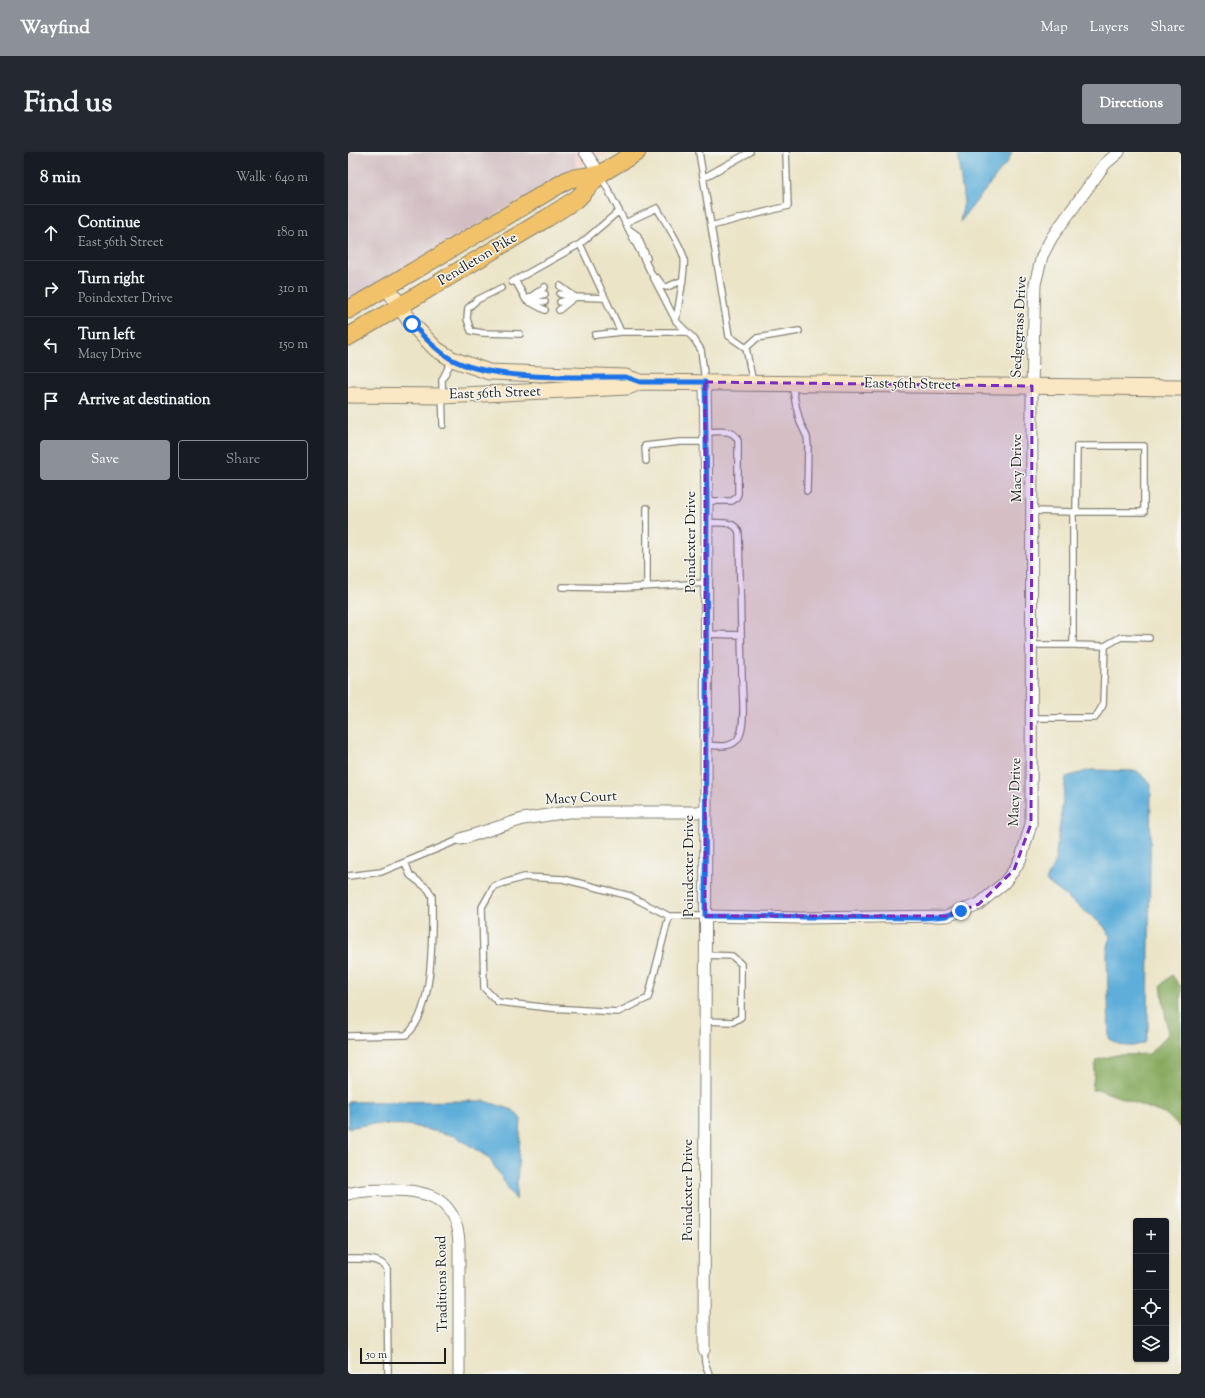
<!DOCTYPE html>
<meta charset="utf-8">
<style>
:root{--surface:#171b24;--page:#242831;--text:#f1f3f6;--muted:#9ea1a6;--line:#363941;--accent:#8c9099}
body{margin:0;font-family:"Sorts Mill Goudy",serif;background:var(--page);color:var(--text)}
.controls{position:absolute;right:12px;bottom:12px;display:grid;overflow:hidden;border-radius:4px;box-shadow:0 1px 3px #0004}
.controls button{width:36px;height:36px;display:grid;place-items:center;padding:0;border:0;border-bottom:1px solid var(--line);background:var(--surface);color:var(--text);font:20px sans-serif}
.scale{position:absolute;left:12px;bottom:10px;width:86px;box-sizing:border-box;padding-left:4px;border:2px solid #1c1c1c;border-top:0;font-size:11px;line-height:14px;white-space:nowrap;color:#1c1c1c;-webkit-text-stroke:3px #f6f6f2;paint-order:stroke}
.stop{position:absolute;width:12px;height:12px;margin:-9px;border:3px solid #1a73e8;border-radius:50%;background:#fff}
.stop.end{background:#1a73e8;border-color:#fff;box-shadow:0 1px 4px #0008}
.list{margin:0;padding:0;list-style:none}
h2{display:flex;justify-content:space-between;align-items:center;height:52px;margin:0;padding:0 16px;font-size:17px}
h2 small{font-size:13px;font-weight:400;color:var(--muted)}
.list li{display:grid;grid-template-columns:26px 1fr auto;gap:12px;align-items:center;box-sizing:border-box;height:56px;padding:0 16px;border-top:1px solid var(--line)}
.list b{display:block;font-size:15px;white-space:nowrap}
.list p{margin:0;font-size:13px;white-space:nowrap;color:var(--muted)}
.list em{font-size:13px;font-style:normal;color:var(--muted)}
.actions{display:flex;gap:8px;padding:12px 16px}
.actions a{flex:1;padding:9px 0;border:1px solid var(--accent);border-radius:4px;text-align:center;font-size:14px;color:var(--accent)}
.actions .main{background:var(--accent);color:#fff}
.icon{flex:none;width:22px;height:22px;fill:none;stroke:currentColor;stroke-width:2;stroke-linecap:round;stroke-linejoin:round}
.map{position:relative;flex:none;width:833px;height:1222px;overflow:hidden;border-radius:4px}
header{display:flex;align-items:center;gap:24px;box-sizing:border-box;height:56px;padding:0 20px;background:var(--accent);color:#fff}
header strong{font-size:19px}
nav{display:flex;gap:22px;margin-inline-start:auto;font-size:14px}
.intro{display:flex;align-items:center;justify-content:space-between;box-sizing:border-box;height:96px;padding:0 24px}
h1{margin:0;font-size:28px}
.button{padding:10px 18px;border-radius:4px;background:var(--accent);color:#fff;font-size:14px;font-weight:700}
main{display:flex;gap:24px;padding:0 24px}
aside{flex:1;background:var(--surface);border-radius:4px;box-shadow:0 1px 3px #0004}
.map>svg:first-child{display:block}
.built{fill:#f7d0cb}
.industrial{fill:#d2bec2}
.forest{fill:#86a95d;stroke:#51623c}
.water{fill:#5eaed9;stroke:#3d657a}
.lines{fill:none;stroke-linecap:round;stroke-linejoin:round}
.lane-casing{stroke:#848072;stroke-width:8}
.street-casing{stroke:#848072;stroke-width:13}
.secondary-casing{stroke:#848072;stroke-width:17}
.primary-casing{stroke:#848072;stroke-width:19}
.lane{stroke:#fff;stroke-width:5.5}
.street{stroke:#fff;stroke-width:11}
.secondary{stroke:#fae7c3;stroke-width:15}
.primary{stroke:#f2c26a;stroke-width:17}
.route{stroke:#1a73e8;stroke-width:5}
.marked{fill:#7b2cbf;fill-opacity:0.2;stroke:#7b2cbf;stroke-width:3;stroke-dasharray:8 5;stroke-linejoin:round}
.labels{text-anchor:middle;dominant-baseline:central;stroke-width:3;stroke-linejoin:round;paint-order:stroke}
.street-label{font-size:14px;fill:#1c1c1c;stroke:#f6f6f2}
</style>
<header>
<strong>Wayfind</strong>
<nav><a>Map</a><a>Layers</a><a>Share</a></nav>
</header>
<div class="intro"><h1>Find us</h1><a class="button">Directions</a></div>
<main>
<aside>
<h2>8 min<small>Walk · 640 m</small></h2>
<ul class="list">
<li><svg class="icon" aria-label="ahead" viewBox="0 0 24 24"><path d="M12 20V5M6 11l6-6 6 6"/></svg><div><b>Continue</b><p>East 56th Street</p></div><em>180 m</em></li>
<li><svg class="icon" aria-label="right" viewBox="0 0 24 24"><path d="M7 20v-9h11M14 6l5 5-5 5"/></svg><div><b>Turn right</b><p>Poindexter Drive</p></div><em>310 m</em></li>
<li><svg class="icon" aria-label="left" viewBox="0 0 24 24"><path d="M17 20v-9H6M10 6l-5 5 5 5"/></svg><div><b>Turn left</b><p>Macy Drive</p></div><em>150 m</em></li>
<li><svg class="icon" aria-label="arrive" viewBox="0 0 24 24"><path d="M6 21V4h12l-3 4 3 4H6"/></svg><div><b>Arrive at destination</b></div></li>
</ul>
<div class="actions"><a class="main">Save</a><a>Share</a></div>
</aside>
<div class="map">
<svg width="833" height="1222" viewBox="0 0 833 1222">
<rect width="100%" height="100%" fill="#f6f6f2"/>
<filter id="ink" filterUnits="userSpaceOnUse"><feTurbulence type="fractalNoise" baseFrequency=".025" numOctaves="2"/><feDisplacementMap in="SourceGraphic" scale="8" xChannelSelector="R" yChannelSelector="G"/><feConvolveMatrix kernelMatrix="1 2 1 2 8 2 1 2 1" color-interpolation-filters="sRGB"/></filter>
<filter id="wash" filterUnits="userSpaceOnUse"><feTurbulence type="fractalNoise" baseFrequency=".012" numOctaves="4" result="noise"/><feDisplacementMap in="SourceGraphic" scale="16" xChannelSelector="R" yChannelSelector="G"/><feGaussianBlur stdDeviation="0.9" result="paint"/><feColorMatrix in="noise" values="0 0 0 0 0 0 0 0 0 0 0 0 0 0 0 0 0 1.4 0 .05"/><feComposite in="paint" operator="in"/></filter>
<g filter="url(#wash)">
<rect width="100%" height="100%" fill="#ebe4c7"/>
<path class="built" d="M 226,0 L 261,0 L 228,16 Z"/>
<path class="industrial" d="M 0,0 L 226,0 L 228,16 L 0,149 Z"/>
<path class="forest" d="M 824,823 L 833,835 L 833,977 L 819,963 L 752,938 L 744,938 L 748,908 L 768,903 L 801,902 L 820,882 L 813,833 Z"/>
<path class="water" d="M 609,0 L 664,0 L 660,9 L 612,70 L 616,50 Z
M 743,618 L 789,619 L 803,631 L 800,877 L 797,890 C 785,897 771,895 761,886 L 759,801 L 762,784 L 755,773 L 698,729 L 707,709 L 718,625 Z
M 137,949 L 165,958 L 173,967 L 168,1048 L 141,1006 L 107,984 L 60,973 L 23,972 L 0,976 L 0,950 Z"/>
</g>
<g filter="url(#ink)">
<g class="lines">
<g class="lane-casing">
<path id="lane" d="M 351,0 L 381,184 L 398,196 L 405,231
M 253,24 L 328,169 L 346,187 L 353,198 L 357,229
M 355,26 L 402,0
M 271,59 L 232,92 L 273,180 L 339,180
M 277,71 L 309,56 C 318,72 331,89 336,106 C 338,117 330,155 328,169
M 363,74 L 440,54 L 438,0
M 282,78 L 289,83 L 299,106
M 309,126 L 315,134 L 319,135 L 333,129
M 167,128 L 178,148 L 197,135
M 164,130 L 232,92
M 212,134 L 227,145 L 257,146
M 153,136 L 129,148 L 120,156 L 119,167 L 123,179 L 135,181 L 172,182
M 212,142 L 225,145
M 184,146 L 197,142
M 178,148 L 197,158
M 182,148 L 197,150
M 212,150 L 223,147
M 211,158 L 227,145
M 247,183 L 273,180
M 398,196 L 409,186 L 451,179
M 444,232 L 448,254 L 452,270 L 459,285 L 460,294 L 459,339
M 95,273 L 94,228 L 104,208
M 358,280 C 370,280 386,276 390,289 L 390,342 L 388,346 L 384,349 L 359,349
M 298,309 L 297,294 L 332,290 L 358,290
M 725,360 L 796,360 L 796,294 L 729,294 L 728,360
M 214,435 L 276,436 L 359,431
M 299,435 L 299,356
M 358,482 L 393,483
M 685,493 L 725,493 L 725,360 L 685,359
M 725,493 L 757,494 L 773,485 L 801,486
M 684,566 L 747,566 L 755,553 L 757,494
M 358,593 C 369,594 385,597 391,585 C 398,573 394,539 394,525 C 393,477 392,429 391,381 C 388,368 370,371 359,371
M 0,724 L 33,720 L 113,687
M 321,764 L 300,846 L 270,860 L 202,856 L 150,850 L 136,836 L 134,755 L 146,734 L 176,725 L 215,727 L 282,744 L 321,764 L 357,764
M 356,869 L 385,870 L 393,865 L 393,812 L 384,804 L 357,803
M 0,884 L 58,883 C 87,861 84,779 84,744 L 80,737 L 62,723 L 57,710
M 0,1107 C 13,1107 30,1105 39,1116 L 40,1222
M 356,1198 L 357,1211 L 361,1222"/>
</g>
<g class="street-casing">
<path id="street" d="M 237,0 L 252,22
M 113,687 L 175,667 L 220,660 L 357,660
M 357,764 L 451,766 L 599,764 L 631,752 L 656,731 L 666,718 L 673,706 L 683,672 L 684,234 L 687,132 L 694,104 L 704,85 L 757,12 L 771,0
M 0,1042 C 14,1038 28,1038 43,1038 C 81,1038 108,1047 111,1090 L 111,1222
M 356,1198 L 359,349 L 357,230"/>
</g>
<g class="secondary-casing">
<path id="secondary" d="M 39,135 L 64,172 L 88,197 L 104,207 L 141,220 L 278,225 L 292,230 L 833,236
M 0,243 L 94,244 L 280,235 L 292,230"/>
</g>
<g class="primary-casing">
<path id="primary" d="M 0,158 L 221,27 L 252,22
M 0,185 L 199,66 L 230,46 L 252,22 L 289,0"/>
</g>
<use href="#lane" class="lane"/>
<use href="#street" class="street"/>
<use href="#secondary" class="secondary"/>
<use href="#primary" class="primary"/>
</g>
</g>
<g class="lines" filter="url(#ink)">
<path class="route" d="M 64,172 C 76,185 88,198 103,207 C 146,230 229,224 278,225 L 292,230 L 357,230 L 359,349 L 357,764 L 576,766 L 599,764 L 613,759"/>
</g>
<path class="marked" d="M 357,230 L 684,234 L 683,672 L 666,718 L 631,752 L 599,764 L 357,764 Z"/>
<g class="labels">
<g class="street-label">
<text transform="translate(130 108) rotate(-31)">Pendleton Pike</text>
<text transform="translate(672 175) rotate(-87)">Sedgegrass Drive</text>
<text transform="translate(562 233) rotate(1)">East 56th Street</text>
<text transform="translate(147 242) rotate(-2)">East 56th Street</text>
<text transform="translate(670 316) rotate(-90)">Macy Drive</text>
<text transform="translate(344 390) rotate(-90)">Poindexter Drive</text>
<text transform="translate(668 640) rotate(-88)">Macy Drive</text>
<text transform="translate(233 647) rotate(-3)">Macy Court</text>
<text transform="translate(342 714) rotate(-90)">Poindexter Drive</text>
<text transform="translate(341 1038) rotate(-90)">Poindexter Drive</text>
<text transform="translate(95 1132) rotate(-91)">Traditions Road</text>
</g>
</g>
</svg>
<div class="controls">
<button>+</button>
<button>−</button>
<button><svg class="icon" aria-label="locate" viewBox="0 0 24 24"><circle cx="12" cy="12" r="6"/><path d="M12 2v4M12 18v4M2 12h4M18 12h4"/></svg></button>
<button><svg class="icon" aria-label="layers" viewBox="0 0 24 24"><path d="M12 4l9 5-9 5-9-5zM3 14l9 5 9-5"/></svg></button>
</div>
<div class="scale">50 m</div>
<div class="stop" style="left:64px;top:172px"></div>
<div class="stop end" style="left:613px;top:759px"></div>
</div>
</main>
